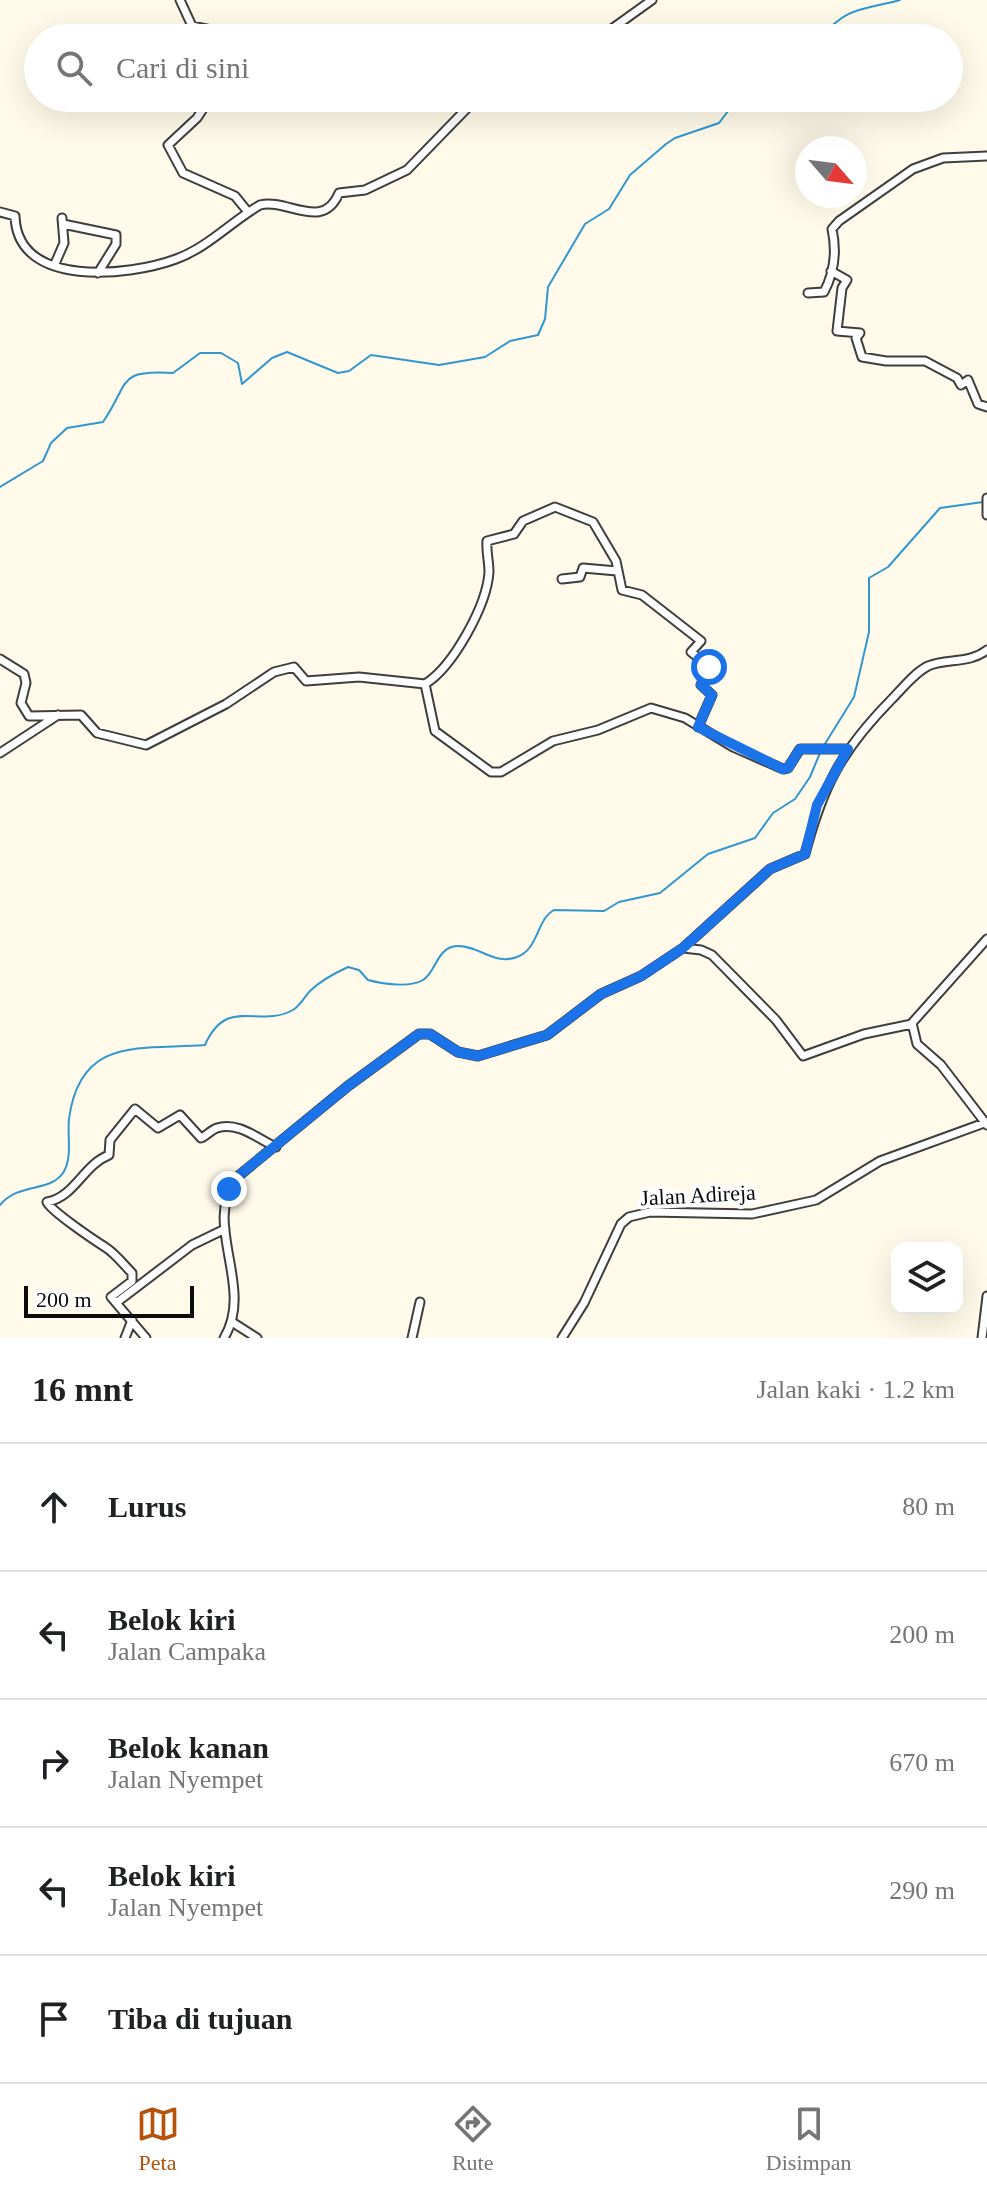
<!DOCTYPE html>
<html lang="id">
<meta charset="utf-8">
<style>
:root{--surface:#fff;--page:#f2f2f2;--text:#202124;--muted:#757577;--line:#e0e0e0;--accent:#b45309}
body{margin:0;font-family:Georgia,serif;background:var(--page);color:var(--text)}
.controls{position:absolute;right:24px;bottom:24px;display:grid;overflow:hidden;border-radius:16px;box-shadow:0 8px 32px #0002}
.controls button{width:72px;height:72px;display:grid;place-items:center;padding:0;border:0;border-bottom:2px solid var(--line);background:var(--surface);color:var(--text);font:40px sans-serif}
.compass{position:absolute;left:795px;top:136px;width:72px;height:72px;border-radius:50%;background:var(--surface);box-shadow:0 8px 32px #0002;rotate:118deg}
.scale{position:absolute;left:24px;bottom:20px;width:170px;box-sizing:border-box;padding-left:8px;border:4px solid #0b0b0b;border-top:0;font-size:22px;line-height:28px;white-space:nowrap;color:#0b0b0b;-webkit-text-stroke:6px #fff;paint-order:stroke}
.stop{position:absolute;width:24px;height:24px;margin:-18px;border:6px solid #1a73e8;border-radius:50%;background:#fff}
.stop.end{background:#1a73e8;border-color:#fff;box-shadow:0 2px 8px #0008}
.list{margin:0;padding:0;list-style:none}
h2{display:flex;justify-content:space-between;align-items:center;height:104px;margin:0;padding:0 32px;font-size:34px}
h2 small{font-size:26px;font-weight:400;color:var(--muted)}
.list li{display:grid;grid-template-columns:52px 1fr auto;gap:24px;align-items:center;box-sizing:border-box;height:128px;padding:0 32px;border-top:2px solid var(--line)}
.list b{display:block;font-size:30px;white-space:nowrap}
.list p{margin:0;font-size:26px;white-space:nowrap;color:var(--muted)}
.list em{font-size:26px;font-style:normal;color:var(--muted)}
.icon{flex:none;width:44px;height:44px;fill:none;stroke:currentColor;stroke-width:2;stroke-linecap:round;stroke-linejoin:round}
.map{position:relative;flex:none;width:987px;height:1338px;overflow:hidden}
.search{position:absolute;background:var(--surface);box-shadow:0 8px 32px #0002;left:24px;right:24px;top:24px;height:88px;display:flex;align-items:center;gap:20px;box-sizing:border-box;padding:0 28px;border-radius:44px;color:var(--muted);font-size:30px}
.sheet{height:744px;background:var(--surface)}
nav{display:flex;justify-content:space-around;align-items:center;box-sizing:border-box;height:112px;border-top:2px solid var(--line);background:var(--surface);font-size:22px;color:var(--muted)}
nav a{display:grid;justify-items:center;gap:4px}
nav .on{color:var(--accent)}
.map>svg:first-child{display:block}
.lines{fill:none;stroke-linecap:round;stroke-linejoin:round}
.stream{stroke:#3197d1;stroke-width:2}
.minor-casing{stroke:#3e3e3e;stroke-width:11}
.minor{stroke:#fff;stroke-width:7}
.route{stroke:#1a73e8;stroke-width:10}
.labels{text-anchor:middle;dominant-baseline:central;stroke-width:8;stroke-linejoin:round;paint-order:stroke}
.street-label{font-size:22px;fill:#0b0b0b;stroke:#fff}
</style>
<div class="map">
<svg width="987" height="1338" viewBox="0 0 987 1338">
<rect width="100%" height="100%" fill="#fffae9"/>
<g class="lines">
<path class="stream" d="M 821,38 C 846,6 864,10 900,0
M 0,487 L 43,461 L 51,443 L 67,428 L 103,422 C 131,381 116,370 173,373 L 200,353 L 221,353 L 238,363 L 242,384 L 272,358 L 287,352 L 338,373 L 349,371 L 371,355 L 439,365 L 485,357 L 510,341 L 538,335 L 545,319 L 548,287 L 585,224 L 609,209 L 630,175 L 666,144 L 675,138 L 719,123 L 738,98
M 823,747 L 854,697 L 869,632 L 869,578 L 888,567 L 940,508 L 983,502
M 0,1205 C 19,1182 49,1193 63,1173 C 73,1157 67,1136 69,1119 C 80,1035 142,1050 205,1045 C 227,995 259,1029 293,1010 C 300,1006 305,996 310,991 C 321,980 335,973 348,967 L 359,970 L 368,980 C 382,984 410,988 423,980 C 436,972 437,947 457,946 C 479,945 494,966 517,957 C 539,949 536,920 554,910 L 604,911 L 619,902 L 660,893 L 708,854 L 755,838 L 773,813 L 795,799 L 810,777 L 820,753"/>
<g class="minor-casing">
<path id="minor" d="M 180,0 L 192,26 L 211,30 L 221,38
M 599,38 L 652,0
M 210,98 L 197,118 L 168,145 L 183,173 L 235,196 L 248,212
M 0,212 L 15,216 C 17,289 130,276 176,259 C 207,248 232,221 260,205 C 287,198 323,232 339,193 L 365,190 L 407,170 L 477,98
M 63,224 L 116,235 L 116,244 L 98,273
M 54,266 L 64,243 L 62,218
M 831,271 L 847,280 L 842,288 L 837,331 L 860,333 L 856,338 L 862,357 L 886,361 L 925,361 L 957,378 L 961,385 L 968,380 L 978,404 L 987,407
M 808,293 L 824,292 C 834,273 837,252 832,229 L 839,221 L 913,169 L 943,158 L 987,156
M 987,498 L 987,515
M 562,579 L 580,577 L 583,568 L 617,571
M 0,659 L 24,674 L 26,683 L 21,703 L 29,716 L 81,715 L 97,733 L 146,745 L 226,704 L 274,672 L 294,667 L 306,681 L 359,677 L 425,684 L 435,731 L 491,772 L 501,772 L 553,741 L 598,730 L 651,708 L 685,718 L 733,747 L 783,769 L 788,768 L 800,749 L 848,749
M 425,684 C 453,667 487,605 489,572 C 489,561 486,551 487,541 L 514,534 L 523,521 L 555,507 L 593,522 L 616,561 L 622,590 L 642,595 L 701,641 L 691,652 L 709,666 L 701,685 L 712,695 L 698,727
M 0,753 L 58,715
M 683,948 L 701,950 L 712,955 L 776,1020 L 803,1056 L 864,1034 L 912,1024
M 987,1125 L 941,1065 L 917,1044 L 912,1023 L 987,939
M 116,1303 L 192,1245 L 225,1229
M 232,1322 L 257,1338
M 125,1338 L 132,1320
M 146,1338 L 111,1297 L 132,1281 L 132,1273 C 124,1265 115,1253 105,1247 C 94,1240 51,1211 47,1202 C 75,1197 83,1165 109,1155 L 110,1140 L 135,1109 L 158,1128 L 180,1115 L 201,1138 C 206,1136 211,1130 217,1128 C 238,1121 258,1139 276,1147
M 224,1338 C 255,1287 202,1225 236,1178 L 348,1086 L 419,1034 L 430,1034 L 458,1052 L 478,1056 L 547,1035 L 601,994 L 641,976 L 683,948 L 770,869 L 805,854 C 823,786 841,751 891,700 C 902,689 914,673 928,666 C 947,658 969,664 987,650
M 412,1338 L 420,1302
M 562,1338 L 584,1303 L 621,1224 L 629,1217 L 650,1212 L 752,1214 L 816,1200 L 880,1161 L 987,1122
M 982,1338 L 987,1296"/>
</g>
<use href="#minor" class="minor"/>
</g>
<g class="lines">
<path class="route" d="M 229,1189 L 236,1178 L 348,1086 L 419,1034 L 430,1034 L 458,1052 L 478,1056 L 547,1035 L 601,994 L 641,976 L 683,948 L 770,869 L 805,854 L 817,805 L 848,749 L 800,749 L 788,768 L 783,769 L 698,727 L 712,695 L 701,685 L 709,667"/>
</g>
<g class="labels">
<g class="street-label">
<text transform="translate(698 1195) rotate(-3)">Jalan Adireja</text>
</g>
</g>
</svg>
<div class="controls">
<button><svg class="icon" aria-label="layers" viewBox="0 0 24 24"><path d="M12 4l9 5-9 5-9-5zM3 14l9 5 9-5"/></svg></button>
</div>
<svg class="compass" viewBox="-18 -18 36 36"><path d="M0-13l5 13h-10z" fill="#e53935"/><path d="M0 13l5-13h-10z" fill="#757577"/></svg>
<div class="scale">200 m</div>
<div class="stop" style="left:709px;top:667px"></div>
<div class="stop end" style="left:229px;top:1189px"></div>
<div class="search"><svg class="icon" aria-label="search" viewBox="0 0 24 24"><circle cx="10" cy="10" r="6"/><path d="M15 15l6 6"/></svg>Cari di sini</div>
</div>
<section class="sheet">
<h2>16 mnt<small>Jalan kaki · 1.2 km</small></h2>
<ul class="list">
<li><svg class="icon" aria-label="ahead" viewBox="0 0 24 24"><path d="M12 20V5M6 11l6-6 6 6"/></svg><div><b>Lurus</b></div><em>80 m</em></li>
<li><svg class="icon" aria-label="left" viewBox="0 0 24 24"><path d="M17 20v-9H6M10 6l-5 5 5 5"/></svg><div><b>Belok kiri</b><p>Jalan Campaka</p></div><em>200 m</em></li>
<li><svg class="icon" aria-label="right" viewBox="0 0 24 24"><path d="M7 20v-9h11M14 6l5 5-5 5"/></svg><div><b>Belok kanan</b><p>Jalan Nyempet</p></div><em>670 m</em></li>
<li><svg class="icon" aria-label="left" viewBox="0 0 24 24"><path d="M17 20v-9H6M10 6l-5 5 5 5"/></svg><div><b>Belok kiri</b><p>Jalan Nyempet</p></div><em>290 m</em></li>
<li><svg class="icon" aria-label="arrive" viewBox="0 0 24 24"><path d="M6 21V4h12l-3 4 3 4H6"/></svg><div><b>Tiba di tujuan</b></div></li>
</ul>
</section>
<nav>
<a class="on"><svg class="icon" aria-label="map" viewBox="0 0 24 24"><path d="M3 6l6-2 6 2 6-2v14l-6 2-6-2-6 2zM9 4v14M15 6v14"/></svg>Peta</a>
<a><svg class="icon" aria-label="directions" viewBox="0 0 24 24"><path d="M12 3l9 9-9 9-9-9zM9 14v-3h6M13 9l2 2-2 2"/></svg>Rute</a>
<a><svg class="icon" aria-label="saved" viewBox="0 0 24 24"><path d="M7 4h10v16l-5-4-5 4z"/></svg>Disimpan</a>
</nav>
